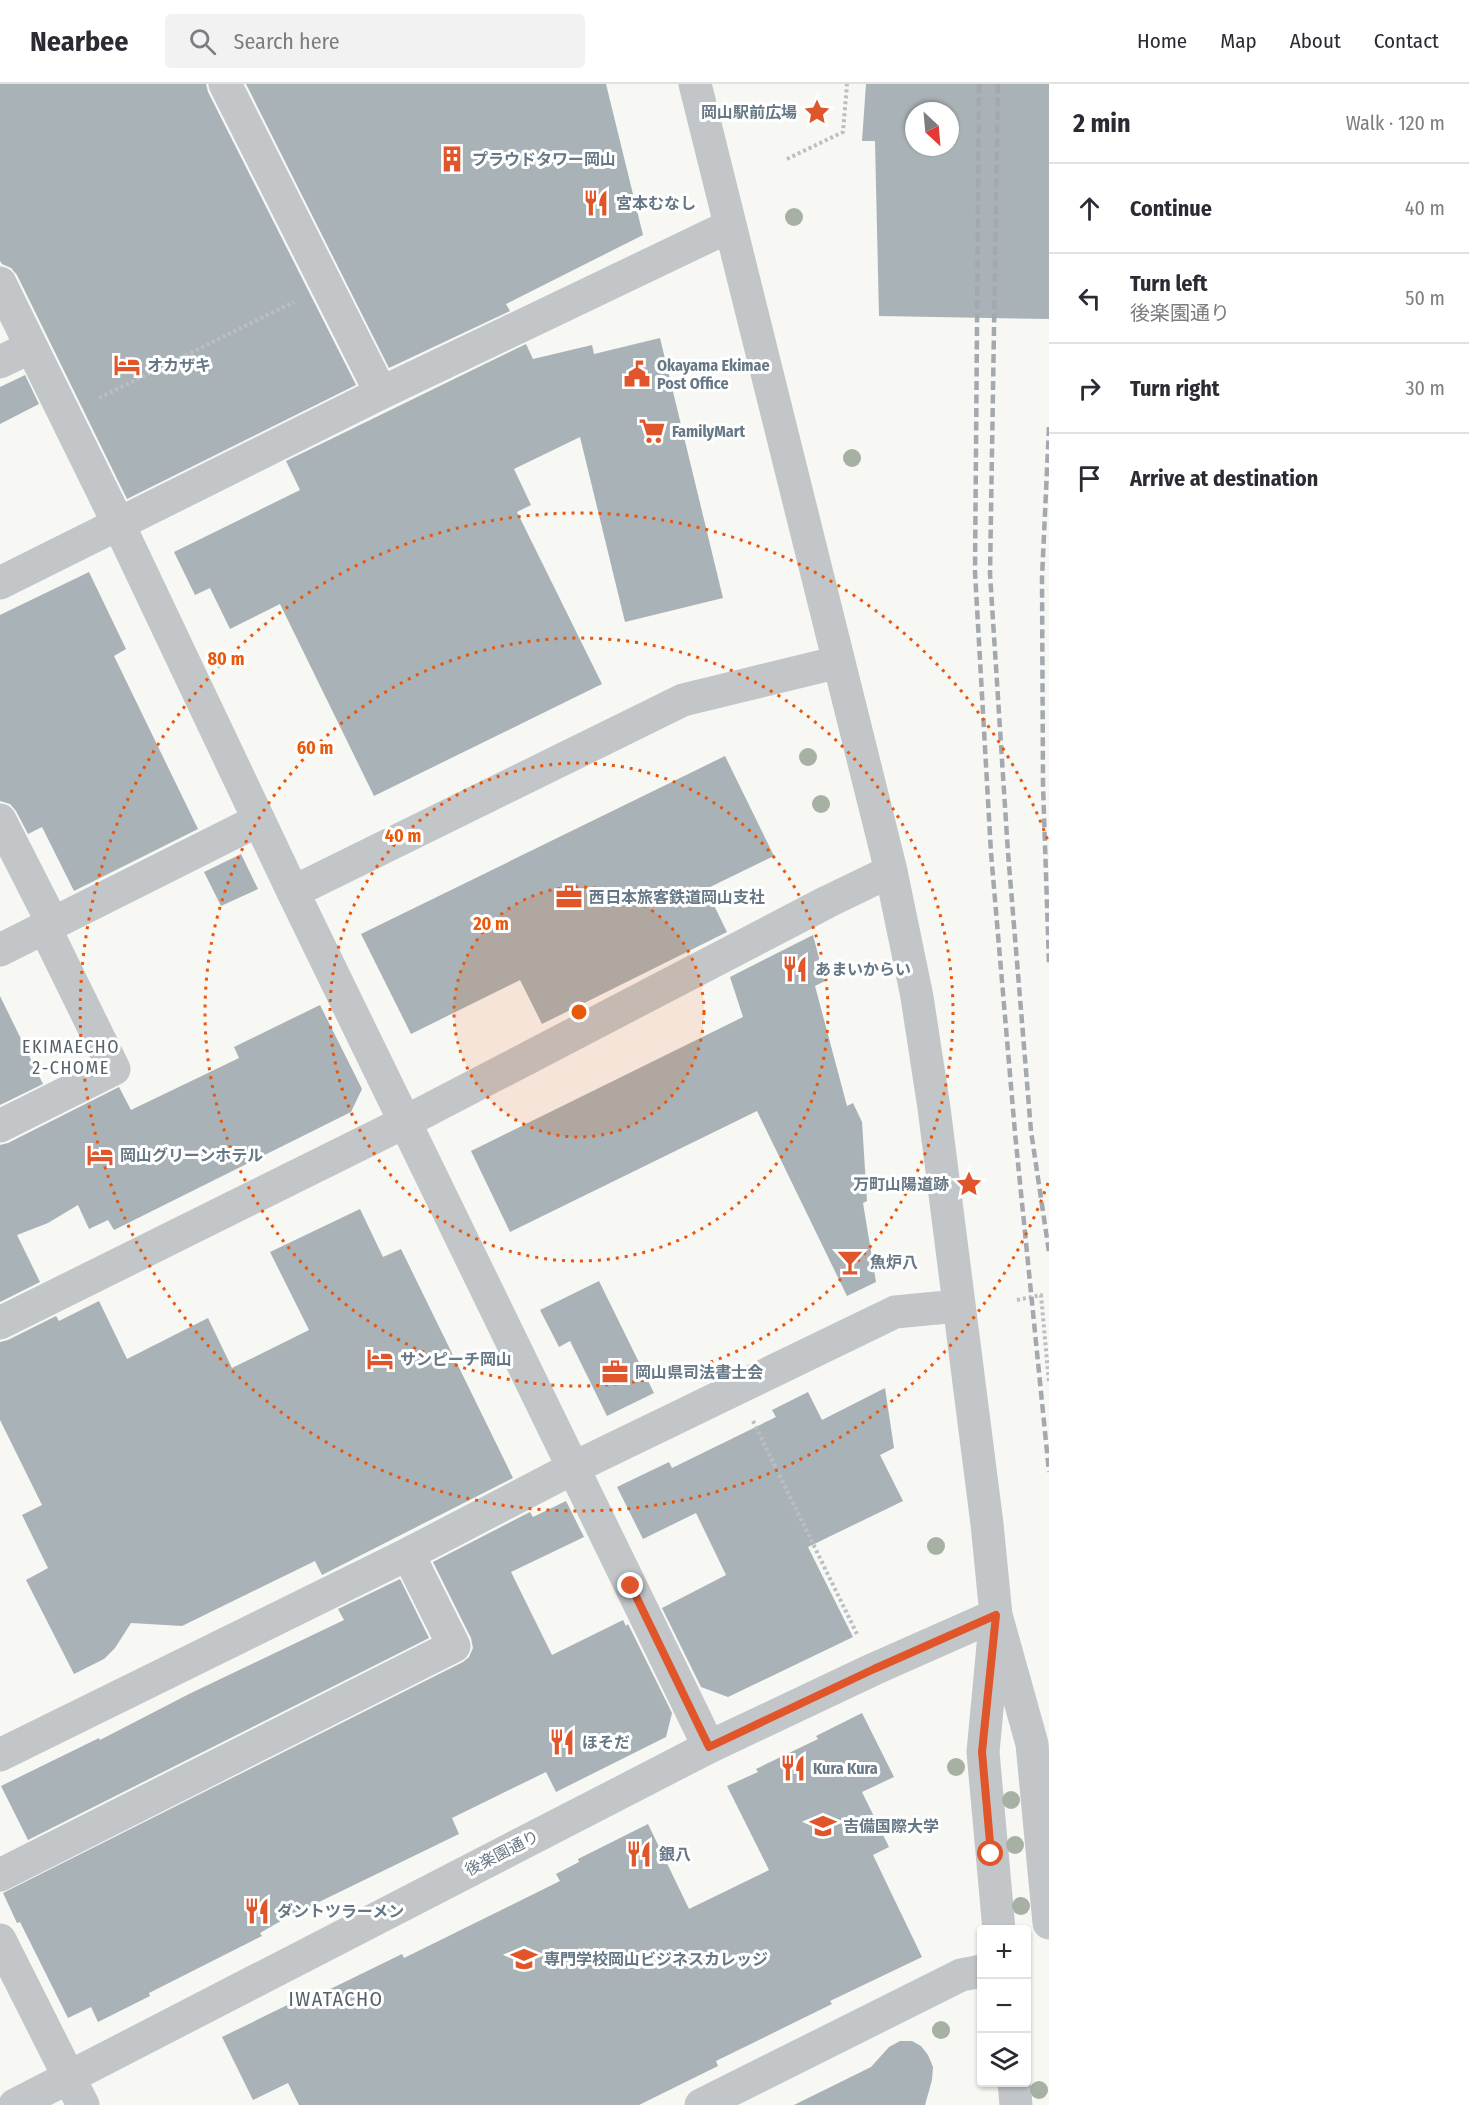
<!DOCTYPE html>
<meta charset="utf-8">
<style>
:root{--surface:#fff;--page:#f2f2f3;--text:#2b2b33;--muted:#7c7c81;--line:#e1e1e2}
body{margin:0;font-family:"Fira Sans Condensed","Noto Sans JP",sans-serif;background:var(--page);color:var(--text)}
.controls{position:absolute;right:18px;bottom:18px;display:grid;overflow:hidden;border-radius:6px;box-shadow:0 2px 4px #0004}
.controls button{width:54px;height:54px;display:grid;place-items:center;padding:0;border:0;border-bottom:2px solid var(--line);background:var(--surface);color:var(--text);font:30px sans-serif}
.compass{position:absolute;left:905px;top:18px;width:54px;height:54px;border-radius:50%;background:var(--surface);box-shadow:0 2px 4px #0004;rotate:154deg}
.stop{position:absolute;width:18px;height:18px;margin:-14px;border:4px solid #e1552a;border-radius:50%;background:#fff}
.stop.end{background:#e1552a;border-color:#fff;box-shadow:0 2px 6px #0008}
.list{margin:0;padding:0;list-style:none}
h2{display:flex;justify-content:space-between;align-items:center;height:78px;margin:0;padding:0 24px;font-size:26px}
h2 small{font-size:20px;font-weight:400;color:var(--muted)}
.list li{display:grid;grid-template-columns:39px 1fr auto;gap:18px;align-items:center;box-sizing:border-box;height:90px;padding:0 24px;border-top:2px solid var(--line)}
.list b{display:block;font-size:22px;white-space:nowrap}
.list p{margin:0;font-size:20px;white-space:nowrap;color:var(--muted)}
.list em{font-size:20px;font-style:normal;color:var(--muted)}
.icon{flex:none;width:33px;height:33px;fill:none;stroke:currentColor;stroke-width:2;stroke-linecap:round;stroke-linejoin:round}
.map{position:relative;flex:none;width:1049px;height:2021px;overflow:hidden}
header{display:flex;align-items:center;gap:36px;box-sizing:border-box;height:84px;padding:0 30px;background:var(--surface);border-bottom:2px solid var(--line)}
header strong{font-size:28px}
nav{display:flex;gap:33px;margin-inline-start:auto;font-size:21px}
.search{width:420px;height:54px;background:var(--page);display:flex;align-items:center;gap:15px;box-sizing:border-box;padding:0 21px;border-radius:6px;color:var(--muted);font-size:22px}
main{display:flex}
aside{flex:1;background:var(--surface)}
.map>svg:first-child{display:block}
.building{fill:#a9b2b7;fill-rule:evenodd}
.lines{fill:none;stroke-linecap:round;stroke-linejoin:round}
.path{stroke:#bcbec1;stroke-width:4;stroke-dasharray:3 3;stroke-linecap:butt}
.minor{stroke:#c2c6c9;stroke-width:33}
.rail{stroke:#a3a9af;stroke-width:4.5;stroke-dasharray:9 4.5;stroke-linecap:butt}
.tree{fill:#a7b1a3}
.route{stroke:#e1552a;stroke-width:8}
.ring{fill:none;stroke:#e8590c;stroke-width:3;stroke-dasharray:3 6}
.labels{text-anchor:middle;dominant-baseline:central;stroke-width:6;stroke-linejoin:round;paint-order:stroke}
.poi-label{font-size:16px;font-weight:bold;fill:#667785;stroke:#fff;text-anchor:start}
.street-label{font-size:16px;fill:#667785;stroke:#fff}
.neighbourhood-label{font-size:18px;letter-spacing:1.5px;fill:#54606a;stroke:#fff}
.quarter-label{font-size:20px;letter-spacing:1.5px;fill:#54606a;stroke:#fff}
.centre{fill:#e8590c;stroke:#fff;stroke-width:3}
.ring-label{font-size:18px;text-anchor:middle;font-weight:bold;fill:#e8590c;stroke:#fff;stroke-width:6;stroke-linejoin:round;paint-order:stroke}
</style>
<header>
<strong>Nearbee</strong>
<div class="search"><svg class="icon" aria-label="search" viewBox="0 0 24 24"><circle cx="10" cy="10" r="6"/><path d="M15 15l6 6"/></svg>Search here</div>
<nav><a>Home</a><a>Map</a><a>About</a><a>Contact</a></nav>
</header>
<main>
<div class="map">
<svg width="1049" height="2021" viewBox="0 0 1049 2021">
<rect width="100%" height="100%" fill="#f7f7f4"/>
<path class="building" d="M 0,0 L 206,0 L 208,8 L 356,301 L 127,415 L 17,191 L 11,184 L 2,180 L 0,177 Z
M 246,0 L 606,0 L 643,151 L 506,220 L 510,227 L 389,284 Z
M 866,0 L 1049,0 L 1049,235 L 879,232 L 875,57 L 862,57 ZM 914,27 L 950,27 L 950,63 L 914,63 Z
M 660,254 L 723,514 L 625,538 L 580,353 L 514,385 L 531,421 L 517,428 L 602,600 L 374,712 L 280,520 L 230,545 L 210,504 L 195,511 L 174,468 L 300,406 L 286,377 L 526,260 L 533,275 L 592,261 L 594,270 Z
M 25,291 L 39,320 L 0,340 L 0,303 Z
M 89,488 L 126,565 L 114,572 L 198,745 L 74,807 L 42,743 L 28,750 L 16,727 L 10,720 L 0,717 L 0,531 Z
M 725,672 L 774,772 L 706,805 L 727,848 L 542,940 L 520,896 L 411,950 L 361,850 Z
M 241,770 L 258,805 L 221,822 L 204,788 Z
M 813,851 L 825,897 L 815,902 L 847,1022 L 853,1019 L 862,1038 L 867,1117 L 863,1119 L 876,1198 L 847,1212 L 757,1027 L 510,1148 L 471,1067 L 743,933 L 730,893 Z
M 0,912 L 43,1000 L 0,1021 Z
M 320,921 L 362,1005 L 351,1028 L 114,1146 L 108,1136 L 89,1145 L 78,1121 L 48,1139 L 17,1151 L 40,1198 L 0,1218 L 0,1061 L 8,1059 L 119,1003 L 131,1026 L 239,974 L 234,963 Z
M 360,1125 L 383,1173 L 401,1165 L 513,1394 L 322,1491 L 315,1477 L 182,1542 L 131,1539 L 115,1564 L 104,1575 L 74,1590 L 26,1496 L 48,1484 L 22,1431 L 42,1421 L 0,1336 L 0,1258 L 8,1256 L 56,1232 L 59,1237 L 99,1217 L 127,1275 L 208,1234 L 232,1284 L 309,1246 L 270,1168 Z
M 599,1197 L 654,1309 L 607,1332 L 570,1257 L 559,1263 L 540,1226 Z
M 885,1304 L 894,1364 L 880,1371 L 903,1417 L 808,1463 L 853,1553 L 728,1613 L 701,1603 L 662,1524 L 726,1491 L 696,1429 L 643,1455 L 617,1403 L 669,1378 L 672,1384 L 776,1333 L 772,1326 L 808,1308 L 822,1336 Z
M 566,1417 L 584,1453 L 511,1488 L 552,1571 L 623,1536 L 626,1542 L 628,1540 L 672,1629 L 666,1653 L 556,1708 L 546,1688 L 452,1734 L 459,1750 L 286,1834 L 260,1849 L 262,1852 L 149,1909 L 150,1912 L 98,1938 L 91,1923 L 68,1934 L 20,1838 L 17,1839 L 3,1809 L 463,1578 L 469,1573 L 473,1564 L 471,1554 L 433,1478 L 530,1428 L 533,1433 Z
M 400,1495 L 429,1554 L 28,1756 L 1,1702 L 99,1654 L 100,1656 L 189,1610 L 344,1536 L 338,1525 Z
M 862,1629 L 894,1693 L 862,1708 L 889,1763 L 873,1771 L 922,1873 L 830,1917 L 832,1920 L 716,1977 L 718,1982 L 639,2021 L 299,2021 L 288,1999 L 253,2016 L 222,1953 L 312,1909 L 314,1913 L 402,1870 L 404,1874 L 560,1797 L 556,1790 L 579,1778 L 578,1775 L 648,1740 L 689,1825 L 769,1786 L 727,1702 L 758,1688 L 756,1685 L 818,1655 L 816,1652 Z
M 900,1957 L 912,1957 L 921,1962 L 928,1971 L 933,1983 L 932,1996 L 925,2021 L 794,2021 L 871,1983 L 889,1963 Z"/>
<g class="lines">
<path class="path" d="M 787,75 L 843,48 L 847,0
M 99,314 L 294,218
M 1017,1216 L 1041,1211 L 1049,1299
M 753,1337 L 858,1552"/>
<path class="minor" d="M 225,0 L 381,309
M 695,0 L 891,787 L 917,913 L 934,1024 L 987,1440 L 996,1531 L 1032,1660 L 1049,1839
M 0,199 L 119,441 L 293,808 L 709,1663
M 0,278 L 31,263
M 0,499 L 381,309 L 730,142
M 0,736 L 53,840
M 293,808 L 683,616 L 839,578
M 0,866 L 259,736
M 0,1042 L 114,985 L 45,844
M 0,1239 L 405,1038 L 827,818 L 891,787
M 994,1551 L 983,1668 L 999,1846
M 0,1671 L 408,1470 L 573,1384 L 895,1228 L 958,1222
M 0,1791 L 454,1562 L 408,1470
M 0,1856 L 83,2021
M 1014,1998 L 1016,2021
M 15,2021 L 709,1663 L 874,1585 L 996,1531
M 701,2021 L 961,1891 L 982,1887"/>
<path class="rail" d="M 979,0 L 975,488 L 991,769 L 1015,1049 L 1049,1388
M 998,0 L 990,490 L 1008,769 L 1031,1047 L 1049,1168
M 1049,343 L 1042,494 L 1043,701 L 1049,879"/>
</g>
<g class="tree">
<circle cx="794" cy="133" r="9"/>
<circle cx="852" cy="374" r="9"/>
<circle cx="808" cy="673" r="9"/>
<circle cx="821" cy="720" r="9"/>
<circle cx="936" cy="1462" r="9"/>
<circle cx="956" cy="1683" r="9"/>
<circle cx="1011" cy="1716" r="9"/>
<circle cx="1015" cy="1761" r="9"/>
<circle cx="1021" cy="1822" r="9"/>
<circle cx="941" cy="1946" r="9"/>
<circle cx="1039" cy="2006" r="9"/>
</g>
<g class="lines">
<path class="route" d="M 631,1502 L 709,1663 L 874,1585 L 996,1531 L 982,1668 L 991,1770"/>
</g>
<circle cx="579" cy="928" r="125" fill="#e8590c" fill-opacity=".12"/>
<g class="ring">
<circle cx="579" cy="928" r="125"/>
<circle cx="579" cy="928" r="249"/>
<circle cx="579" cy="928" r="374"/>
<path d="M1048 1099A499 499 0 1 1 1048 757"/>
</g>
<defs>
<g id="sight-bare" transform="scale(2.07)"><path d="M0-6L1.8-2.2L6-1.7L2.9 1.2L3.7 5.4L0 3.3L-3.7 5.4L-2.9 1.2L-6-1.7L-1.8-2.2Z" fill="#e1552a" stroke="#fff" stroke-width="2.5" paint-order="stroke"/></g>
<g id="building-bare" transform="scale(2.07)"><path d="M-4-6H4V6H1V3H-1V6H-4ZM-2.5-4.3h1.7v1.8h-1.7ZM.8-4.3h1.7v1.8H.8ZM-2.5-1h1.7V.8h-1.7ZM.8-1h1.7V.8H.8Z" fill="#e1552a" stroke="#fff" stroke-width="2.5" paint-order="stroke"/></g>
<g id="restaurant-bare" transform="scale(2.07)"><path d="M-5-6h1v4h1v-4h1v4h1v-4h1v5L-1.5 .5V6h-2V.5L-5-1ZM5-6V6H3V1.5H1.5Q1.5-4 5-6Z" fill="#e1552a" stroke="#fff" stroke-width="2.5" paint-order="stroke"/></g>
<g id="hotel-bare" transform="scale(2.07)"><path d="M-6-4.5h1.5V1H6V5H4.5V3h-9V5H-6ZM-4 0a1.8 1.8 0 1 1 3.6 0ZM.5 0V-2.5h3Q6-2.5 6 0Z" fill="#e1552a" stroke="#fff" stroke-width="2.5" paint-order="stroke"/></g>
<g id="civic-bare" transform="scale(2.07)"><path d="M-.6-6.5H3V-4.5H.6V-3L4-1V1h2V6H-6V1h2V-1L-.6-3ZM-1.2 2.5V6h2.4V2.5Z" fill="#e1552a" stroke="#fff" stroke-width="2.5" paint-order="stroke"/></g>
<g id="supermarket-bare" transform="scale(2.07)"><path d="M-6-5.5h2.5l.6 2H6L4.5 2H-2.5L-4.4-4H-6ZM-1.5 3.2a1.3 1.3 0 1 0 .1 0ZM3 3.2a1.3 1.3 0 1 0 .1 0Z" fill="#e1552a" stroke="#fff" stroke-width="2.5" paint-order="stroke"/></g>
<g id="office-bare" transform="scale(2.07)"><path d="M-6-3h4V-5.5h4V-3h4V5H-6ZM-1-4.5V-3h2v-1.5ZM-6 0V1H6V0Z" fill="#e1552a" stroke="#fff" stroke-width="2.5" paint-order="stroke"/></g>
<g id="bar-bare" transform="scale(2.07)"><path d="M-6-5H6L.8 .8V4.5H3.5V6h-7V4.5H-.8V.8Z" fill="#e1552a" stroke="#fff" stroke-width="2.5" paint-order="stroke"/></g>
<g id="university-bare" transform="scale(2.07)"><path d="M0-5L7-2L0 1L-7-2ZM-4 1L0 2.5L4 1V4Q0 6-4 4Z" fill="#e1552a" stroke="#fff" stroke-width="2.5" paint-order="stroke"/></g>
</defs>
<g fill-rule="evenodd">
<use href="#sight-bare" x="817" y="28"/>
<use href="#building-bare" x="452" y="75"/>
<use href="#restaurant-bare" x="596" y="119"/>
<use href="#hotel-bare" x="127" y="281"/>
<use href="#civic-bare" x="637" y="290"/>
<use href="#supermarket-bare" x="652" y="347"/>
<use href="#office-bare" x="569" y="813"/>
<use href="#restaurant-bare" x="795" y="885"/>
<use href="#hotel-bare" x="100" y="1071"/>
<use href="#sight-bare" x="969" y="1100"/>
<use href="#bar-bare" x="850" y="1178"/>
<use href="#hotel-bare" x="380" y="1275"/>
<use href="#office-bare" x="615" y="1288"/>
<use href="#restaurant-bare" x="562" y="1658"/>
<use href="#restaurant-bare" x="793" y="1684"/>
<use href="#university-bare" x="823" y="1742"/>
<use href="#restaurant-bare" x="639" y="1770"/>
<use href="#restaurant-bare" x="257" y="1827"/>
<use href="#university-bare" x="524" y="1875"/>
</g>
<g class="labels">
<g class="poi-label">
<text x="797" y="28" text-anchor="end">岡山駅前広場</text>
<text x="472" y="75">プラウドタワー岡山</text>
<text x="616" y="119">宮本むなし</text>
<text x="147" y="281">オカザキ</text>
<text x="657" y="281">Okayama Ekimae<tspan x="657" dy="18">Post Office</tspan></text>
<text x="672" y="347">FamilyMart</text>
<text x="589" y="813">西日本旅客鉄道岡山支社</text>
<text x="815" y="885">あまいからい</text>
<text x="120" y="1071">岡山グリーンホテル</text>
<text x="949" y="1100" text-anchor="end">万町山陽道跡</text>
<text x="870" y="1178">魚炉八</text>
<text x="400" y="1275">サンピーチ岡山</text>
<text x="635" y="1288">岡山県司法書士会</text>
<text x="582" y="1658">ほそだ</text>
<text x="813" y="1684">Kura Kura</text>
<text x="843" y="1742">吉備国際大学</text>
<text x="659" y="1770">銀八</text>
<text x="277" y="1827">ダントツラーメン</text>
<text x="544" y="1875">専門学校岡山ビジネスカレッジ</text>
</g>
<g class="street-label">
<text transform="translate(502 1769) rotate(-27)">後楽園通り</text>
</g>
<g class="neighbourhood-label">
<text x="71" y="963">EKIMAECHO<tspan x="71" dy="21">2-CHOME</tspan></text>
</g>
<g class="quarter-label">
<text x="336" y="1915">IWATACHO</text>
</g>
</g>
<circle cx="579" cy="928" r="9" class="centre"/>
<g class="ring-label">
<text x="226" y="581">80 m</text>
<text x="315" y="670">60 m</text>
<text x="403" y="758">40 m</text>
<text x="491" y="846">20 m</text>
</g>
</svg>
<div class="controls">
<button>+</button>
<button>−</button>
<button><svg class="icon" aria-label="layers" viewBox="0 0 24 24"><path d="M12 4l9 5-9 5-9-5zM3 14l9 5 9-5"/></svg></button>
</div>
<svg class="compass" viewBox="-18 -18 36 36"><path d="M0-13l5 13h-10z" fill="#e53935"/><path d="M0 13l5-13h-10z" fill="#7c7c81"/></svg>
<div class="stop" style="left:991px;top:1770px"></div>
<div class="stop end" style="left:631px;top:1502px"></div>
</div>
<aside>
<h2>2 min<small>Walk · 120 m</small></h2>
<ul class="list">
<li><svg class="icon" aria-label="ahead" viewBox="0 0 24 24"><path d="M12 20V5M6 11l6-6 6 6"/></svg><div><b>Continue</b></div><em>40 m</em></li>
<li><svg class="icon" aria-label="left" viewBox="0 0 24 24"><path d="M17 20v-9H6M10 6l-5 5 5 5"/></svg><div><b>Turn left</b><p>後楽園通り</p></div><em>50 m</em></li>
<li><svg class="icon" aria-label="right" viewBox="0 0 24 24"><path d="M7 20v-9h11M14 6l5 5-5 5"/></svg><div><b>Turn right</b></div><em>30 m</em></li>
<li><svg class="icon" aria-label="arrive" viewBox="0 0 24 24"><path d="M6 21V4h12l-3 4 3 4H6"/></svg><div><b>Arrive at destination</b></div></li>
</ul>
</aside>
</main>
